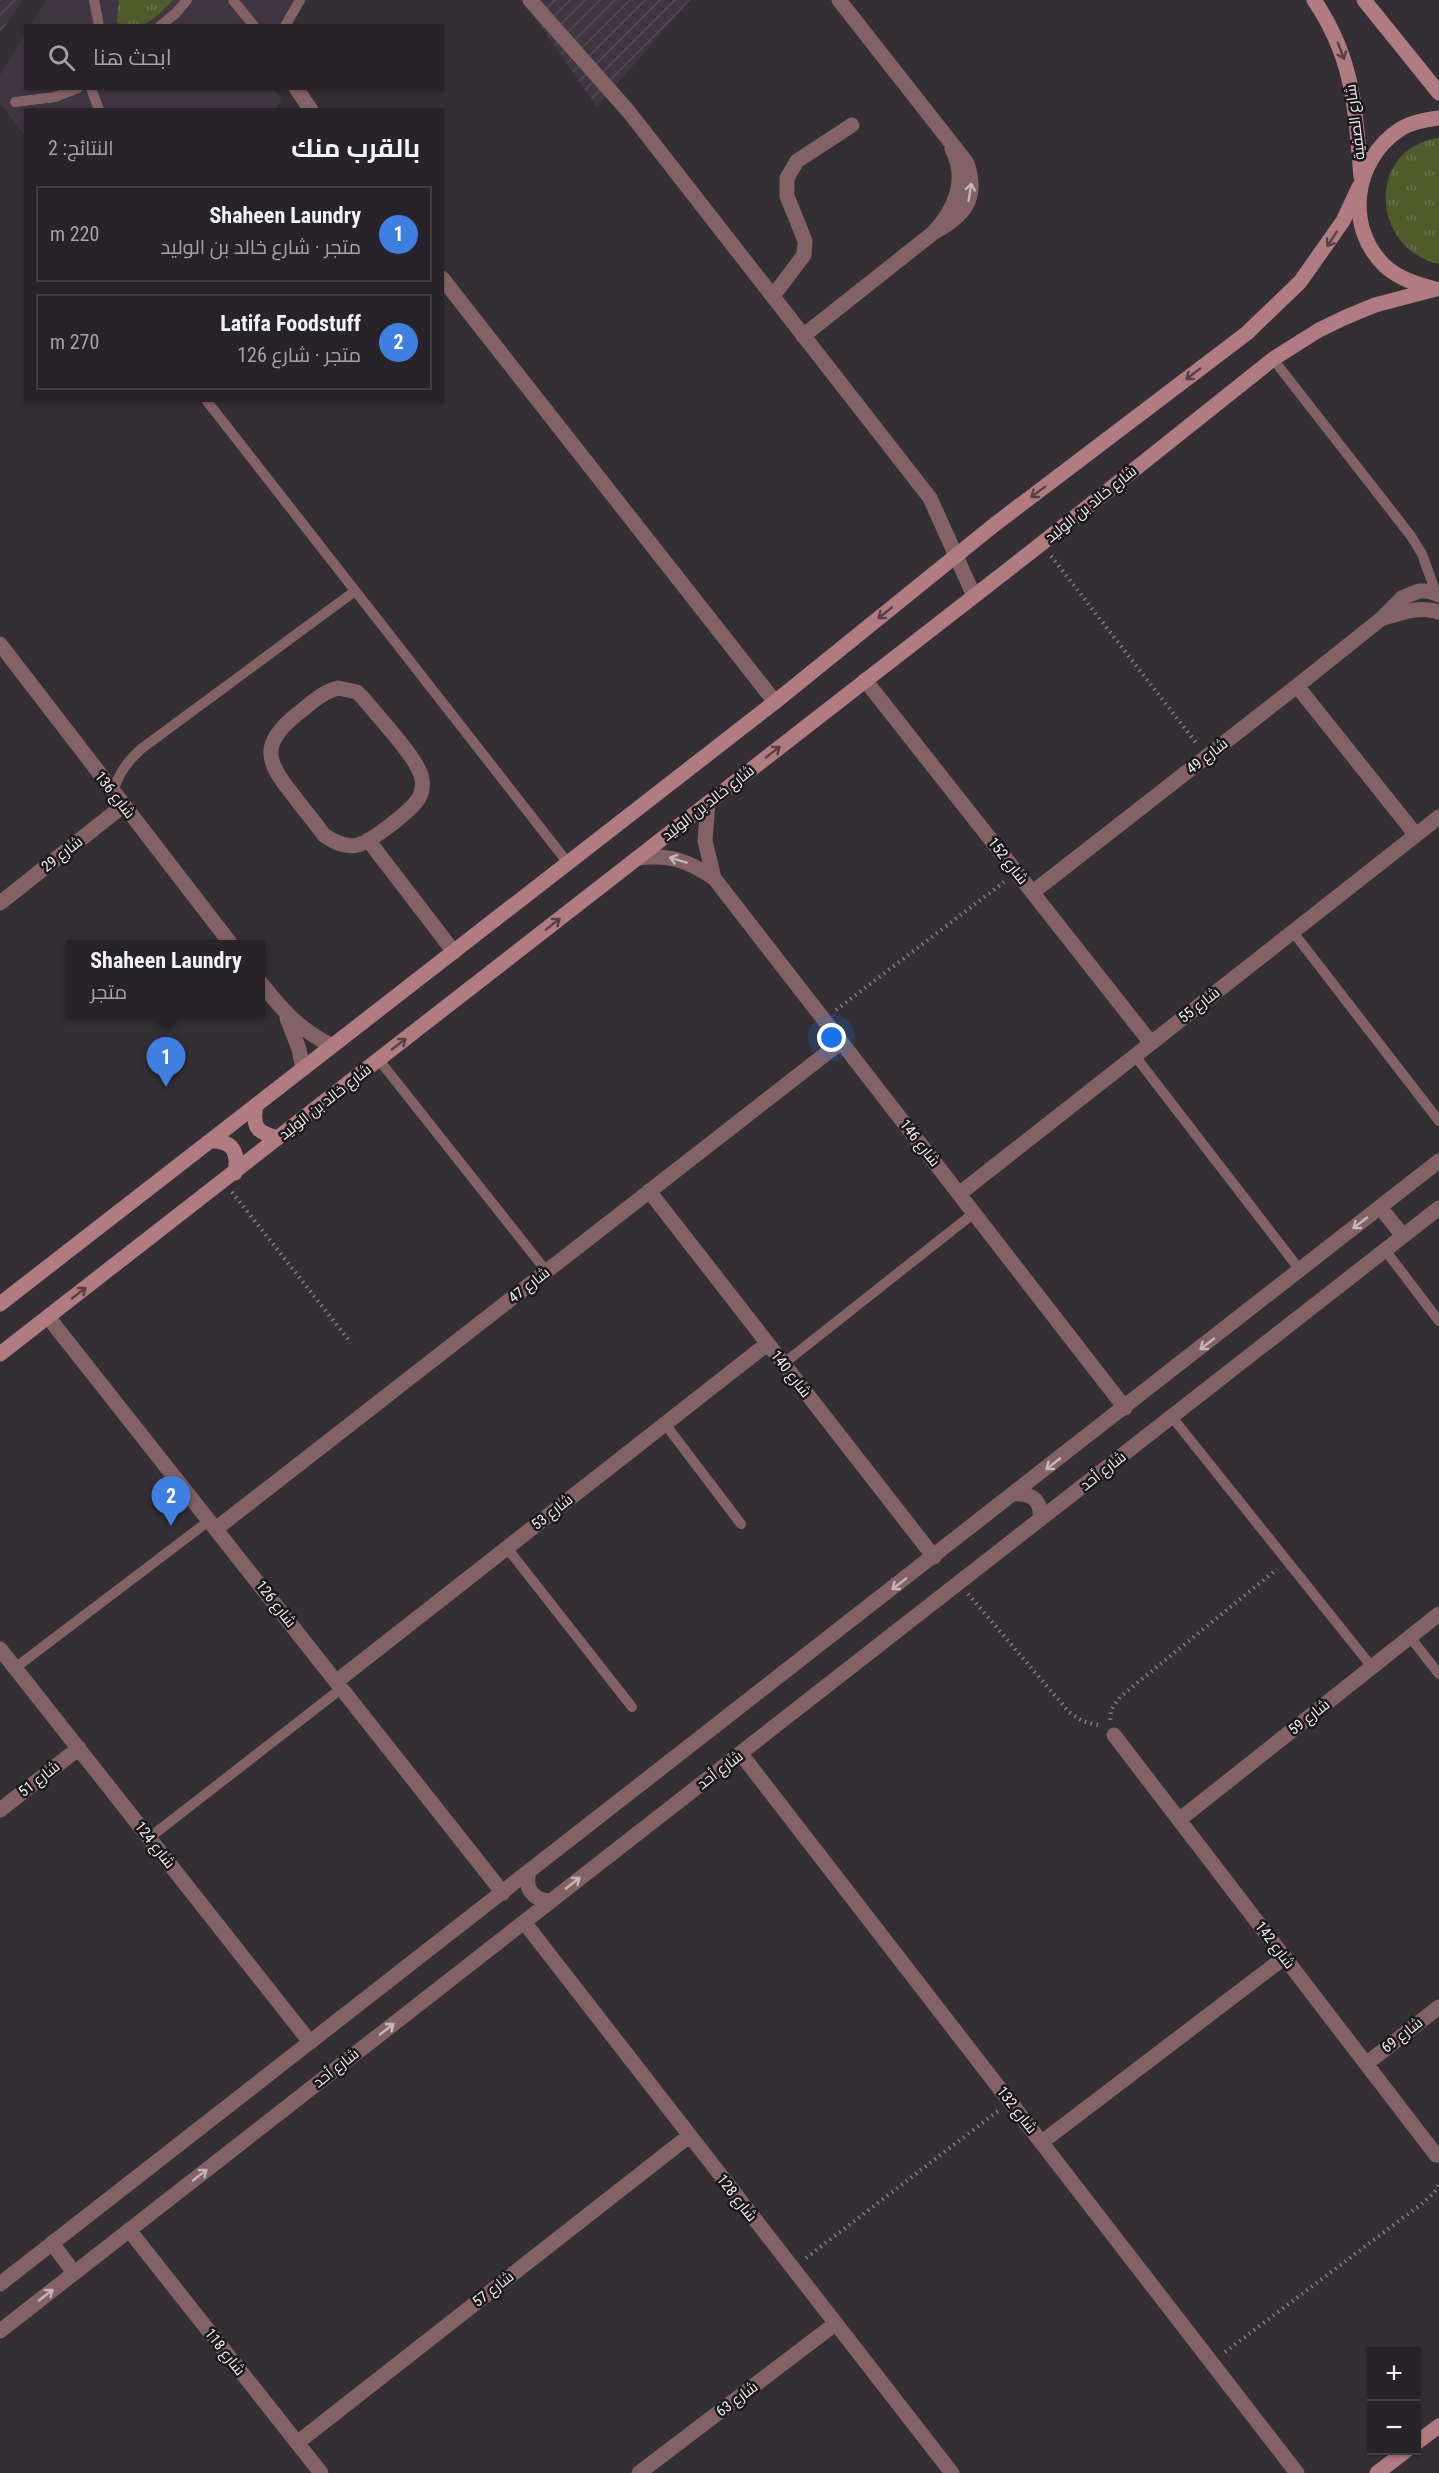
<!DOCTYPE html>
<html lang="ar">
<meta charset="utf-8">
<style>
:root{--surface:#272328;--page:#2f2b30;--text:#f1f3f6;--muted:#a4a4a8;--line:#434045;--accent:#c6a6f0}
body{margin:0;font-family:"Roboto Condensed",Cairo,sans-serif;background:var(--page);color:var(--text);direction:rtl}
.controls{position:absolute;right:18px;bottom:18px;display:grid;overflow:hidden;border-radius:0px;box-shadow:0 2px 4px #0004}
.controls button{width:54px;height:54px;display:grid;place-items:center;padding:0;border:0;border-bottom:2px solid var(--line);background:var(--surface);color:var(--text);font:30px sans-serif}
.you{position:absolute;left:832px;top:1038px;width:21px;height:21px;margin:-15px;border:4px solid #fff;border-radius:50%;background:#1a73e8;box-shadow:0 0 0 9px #1a73e833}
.badge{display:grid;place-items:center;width:39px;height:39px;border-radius:50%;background:var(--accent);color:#fff;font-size:20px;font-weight:700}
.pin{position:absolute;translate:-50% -50px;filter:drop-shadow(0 2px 3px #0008)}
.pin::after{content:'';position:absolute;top:32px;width:21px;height:18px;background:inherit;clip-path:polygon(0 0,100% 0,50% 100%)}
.popup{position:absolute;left:67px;top:940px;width:198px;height:78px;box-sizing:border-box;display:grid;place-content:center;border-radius:0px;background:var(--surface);filter:drop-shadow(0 2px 4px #0005);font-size:20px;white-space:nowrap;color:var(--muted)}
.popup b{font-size:22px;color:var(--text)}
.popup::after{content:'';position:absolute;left:50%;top:100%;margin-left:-12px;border:12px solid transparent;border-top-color:var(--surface)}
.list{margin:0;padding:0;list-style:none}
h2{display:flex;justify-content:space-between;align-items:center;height:78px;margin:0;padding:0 24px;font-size:26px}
h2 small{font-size:20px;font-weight:400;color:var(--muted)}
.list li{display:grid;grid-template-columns:39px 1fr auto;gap:18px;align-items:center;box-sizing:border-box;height:96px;margin:0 12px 12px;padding:0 12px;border:2px solid var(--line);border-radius:0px}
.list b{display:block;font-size:22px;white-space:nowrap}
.list p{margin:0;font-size:20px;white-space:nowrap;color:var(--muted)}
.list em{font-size:20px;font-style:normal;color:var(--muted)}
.icon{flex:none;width:33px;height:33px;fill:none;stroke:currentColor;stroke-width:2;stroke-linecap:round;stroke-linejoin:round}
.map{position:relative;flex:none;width:1439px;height:2473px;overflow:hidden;direction:ltr}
.search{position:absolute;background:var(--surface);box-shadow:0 2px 4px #0004;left:24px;top:24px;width:420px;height:66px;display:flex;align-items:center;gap:15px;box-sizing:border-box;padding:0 21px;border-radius:0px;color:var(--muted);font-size:22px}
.panel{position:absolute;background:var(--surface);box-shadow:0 2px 4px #0004;left:24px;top:108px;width:420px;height:294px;border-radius:0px;direction:rtl}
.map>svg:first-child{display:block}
.built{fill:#3f3641}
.industrial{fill:url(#industrial-furrows)}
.grass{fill:url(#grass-tufts)}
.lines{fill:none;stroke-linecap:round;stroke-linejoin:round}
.path{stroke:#817d82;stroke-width:4;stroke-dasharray:1.5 4.5;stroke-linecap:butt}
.service{stroke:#836265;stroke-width:10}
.minor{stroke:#836265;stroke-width:15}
.tertiary{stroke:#836265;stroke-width:15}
.secondary{stroke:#b07c82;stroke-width:15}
.oneway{stroke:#564044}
.oneway2{stroke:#c5b6b9}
.labels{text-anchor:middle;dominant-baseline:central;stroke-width:5;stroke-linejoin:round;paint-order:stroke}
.street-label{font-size:15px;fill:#f1eef1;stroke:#1a181b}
</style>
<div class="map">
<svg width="1439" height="2473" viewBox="0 0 1439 2473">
<defs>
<pattern id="industrial-furrows" width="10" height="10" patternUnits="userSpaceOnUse" patternTransform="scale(1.5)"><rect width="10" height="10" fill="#3f3641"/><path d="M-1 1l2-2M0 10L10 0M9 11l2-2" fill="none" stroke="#524a54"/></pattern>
<pattern id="grass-tufts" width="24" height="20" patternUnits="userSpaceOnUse" patternTransform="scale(1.5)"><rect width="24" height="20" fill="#505b2b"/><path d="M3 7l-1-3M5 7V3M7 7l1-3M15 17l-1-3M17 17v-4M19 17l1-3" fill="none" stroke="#6a734a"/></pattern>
</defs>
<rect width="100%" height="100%" fill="#342f35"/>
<path class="built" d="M 46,0 L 307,0 L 292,25 L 30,26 Z
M 25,34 L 26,88 L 271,88 L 282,98 L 275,110 L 26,110 L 25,136 L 0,103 L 0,75 Z"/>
<path class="industrial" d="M 0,0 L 23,0 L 0,33 Z
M 522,0 L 690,0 L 597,107 Z"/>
<path class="grass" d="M 119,0 L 173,0 C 157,17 143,33 117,23 Z
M 1439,138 L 1439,264 C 1369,248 1367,147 1439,138 Z"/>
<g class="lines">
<path class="path" d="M 1051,556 L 1197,744
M 836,1010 L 1004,882
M 232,1192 L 351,1343
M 968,1594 L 1069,1712 L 1082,1721 L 1101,1726
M 1110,1720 L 1111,1710 L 1120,1697 L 1277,1569
M 806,2258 L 998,2111
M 1225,2352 L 1424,2202 L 1434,2193 L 1439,2184"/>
<path class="service" d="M 94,0 L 99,26
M 233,0 L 254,26
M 160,26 L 176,13 L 187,0
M 285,26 L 300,0
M 91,88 L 99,110
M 15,102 L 55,97 L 78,88
M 1273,359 L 1411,536 L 1422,554 L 1436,593
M 206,400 L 568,863
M 113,792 C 119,773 127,762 141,749 L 355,591
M 1293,932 L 1439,1121
M 1135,1056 L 1300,1270
M 379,1060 L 547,1272
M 1385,1250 L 1439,1321
M 783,1364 L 974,1213
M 1172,1417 L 1372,1667
M 665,1424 L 741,1524
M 507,1548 L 632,1707
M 1410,1637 L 1439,1674
M 15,1668 L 210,1520
M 149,1838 L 342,1688"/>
<path class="minor" d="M 530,0 L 629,112 L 930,498 L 974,596
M 839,0 L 967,163 C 979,200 964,216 933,233
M 296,88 L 311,110
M 442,278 L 775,702
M 773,296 L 804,255 L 805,241 L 787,196 L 787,178 L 797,161 L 852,125
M 803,336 L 933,233 C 955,210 968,179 952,149
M 1384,618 C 1403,612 1420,606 1439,612
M 0,644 L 231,944
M 865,680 L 1151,1043
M 1297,686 L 1416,835
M 338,688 L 357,692 L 364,699 C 377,716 421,761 422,780 C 423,786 422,792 419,798 C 411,811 372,841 358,845 C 345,848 334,842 324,835 C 313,820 301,806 290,791 C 264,759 263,742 296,715 C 310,704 322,692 338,688 Z
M 708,803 L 705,841 L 714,878
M 368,840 L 454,952
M 638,858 C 670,854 688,861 714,878 L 1125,1408
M 1033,892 L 1297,686 L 1381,619 L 1402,598 L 1419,591 L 1428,591 L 1439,595
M 0,903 L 124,805
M 260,982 C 283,1011 299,1029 332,1046
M 287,1018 L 299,1049 L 303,1069
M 649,1191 L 934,1557
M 959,1194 L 1439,817
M 48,1317 L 503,1893
M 217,1528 L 841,1042
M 0,1649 L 310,2042
M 337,1681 L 767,1344
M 1114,1735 L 1436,2155
M 741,1754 L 1297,2473
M 0,1810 L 79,1748
M 1179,1820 L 1439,1614
M 524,1922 L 952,2473
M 1366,2064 L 1439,2007
M 1042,2142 L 1285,1957
M 129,2230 L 321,2473
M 297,2443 L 689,2136
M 639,2473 L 835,2324"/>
<path class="tertiary" d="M 1380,1207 L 1403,1236
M 1016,1494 C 1033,1493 1042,1502 1040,1519
M 529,1872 C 524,1889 533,1900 551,1901
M 52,2243 L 74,2273
M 0,2284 L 1439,1161
M 0,2331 L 1439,1208"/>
<path class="secondary" d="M 1314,0 C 1354,59 1355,108 1361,177
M 1364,0 L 1439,93
M 1435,289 C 1417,284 1399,279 1385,266 C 1344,227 1354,160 1399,130 C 1411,122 1425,120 1439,118
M 256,1105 C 252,1127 257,1133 278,1138
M 211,1141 C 233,1140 239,1153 235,1173
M 0,1304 L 775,702 L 994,525 L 1247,333 L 1300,282 L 1343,221 L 1359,187
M 0,1354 L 1041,544 L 1273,359 L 1319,330 L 1346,317 L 1375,305 L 1436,289
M 1416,2443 L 1439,2426
M 1377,2473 L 1407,2450"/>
</g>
<defs><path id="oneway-shaft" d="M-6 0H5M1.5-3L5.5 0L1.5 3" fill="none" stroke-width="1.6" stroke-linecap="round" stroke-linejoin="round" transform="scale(1.5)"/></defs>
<g class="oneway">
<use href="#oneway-shaft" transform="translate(1341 51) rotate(69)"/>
<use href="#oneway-shaft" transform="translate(1332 239) rotate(123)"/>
<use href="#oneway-shaft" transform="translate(1193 374) rotate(143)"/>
<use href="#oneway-shaft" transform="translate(1038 492) rotate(143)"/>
<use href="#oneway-shaft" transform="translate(885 613) rotate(141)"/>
<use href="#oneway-shaft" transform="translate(773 752) rotate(-38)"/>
<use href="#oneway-shaft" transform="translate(553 924) rotate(-38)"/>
<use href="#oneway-shaft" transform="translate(399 1044) rotate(-38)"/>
<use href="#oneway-shaft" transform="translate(79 1293) rotate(-38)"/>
</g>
<g class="oneway2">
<use href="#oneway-shaft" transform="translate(970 192) rotate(-81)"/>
<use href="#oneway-shaft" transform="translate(678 860) rotate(-163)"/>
<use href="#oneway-shaft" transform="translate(1360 1223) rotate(142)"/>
<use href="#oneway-shaft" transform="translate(1207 1344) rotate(142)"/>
<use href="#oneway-shaft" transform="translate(1053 1464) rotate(142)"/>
<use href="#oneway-shaft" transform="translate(899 1584) rotate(142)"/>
<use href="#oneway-shaft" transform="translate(573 1883) rotate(-38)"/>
<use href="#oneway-shaft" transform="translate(387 2029) rotate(-38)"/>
<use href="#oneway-shaft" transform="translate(200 2175) rotate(-38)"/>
<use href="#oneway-shaft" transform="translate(46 2295) rotate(-38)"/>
</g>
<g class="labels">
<g class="street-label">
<text transform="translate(1355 122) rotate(-97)">شارع الصفية</text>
<text transform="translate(1091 504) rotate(-39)">شارع خالد بن الوليد</text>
<text transform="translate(1207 756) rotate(-38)">شارع 49</text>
<text transform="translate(115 795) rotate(52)">شارع 136</text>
<text transform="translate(708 803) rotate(-38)">شارع خالد بن الوليد</text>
<text transform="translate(62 854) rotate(-38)">شارع 29</text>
<text transform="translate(1008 861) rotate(52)">شارع 152</text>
<text transform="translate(1199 1005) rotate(-38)">شارع 55</text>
<text transform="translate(325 1102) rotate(-38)">شارع خالد بن الوليد</text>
<text transform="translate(920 1143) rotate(52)">شارع 146</text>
<text transform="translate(529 1285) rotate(-38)">شارع 47</text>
<text transform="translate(791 1374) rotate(52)">شارع 140</text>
<text transform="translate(1103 1471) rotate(-38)">شارع أحد</text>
<text transform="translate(552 1512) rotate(-38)">شارع 53</text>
<text transform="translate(276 1604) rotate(52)">شارع 126</text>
<text transform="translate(1309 1717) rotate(-38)">شارع 59</text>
<text transform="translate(720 1770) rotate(-37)">شارع أحد</text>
<text transform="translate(39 1779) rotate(-38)">شارع 51</text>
<text transform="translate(155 1845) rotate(52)">شارع 124</text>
<text transform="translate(1275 1945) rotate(53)">شارع 142</text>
<text transform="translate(1402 2035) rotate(-38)">شارع 69</text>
<text transform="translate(336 2068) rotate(-38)">شارع أحد</text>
<text transform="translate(1017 2110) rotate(52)">شارع 132</text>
<text transform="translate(737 2198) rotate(52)">شارع 128</text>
<text transform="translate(493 2289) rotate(-38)">شارع 57</text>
<text transform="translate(225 2352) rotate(52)">شارع 118</text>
<text transform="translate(737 2399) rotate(-37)">شارع 63</text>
</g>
</g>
</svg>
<div class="controls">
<button>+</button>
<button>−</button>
</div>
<div class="you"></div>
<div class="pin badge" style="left:166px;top:1087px;background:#3f7fe0">1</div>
<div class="popup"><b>Shaheen Laundry</b>متجر</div>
<div class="pin badge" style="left:171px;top:1526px;background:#3f7fe0">2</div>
<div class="search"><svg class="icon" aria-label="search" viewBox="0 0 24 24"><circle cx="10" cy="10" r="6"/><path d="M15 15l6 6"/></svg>ابحث هنا</div>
<section class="panel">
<h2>بالقرب منك<small>النتائج: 2</small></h2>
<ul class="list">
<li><span class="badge" style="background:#3f7fe0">1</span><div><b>Shaheen Laundry</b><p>متجر · شارع خالد بن الوليد</p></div><em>220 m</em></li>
<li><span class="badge" style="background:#3f7fe0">2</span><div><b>Latifa Foodstuff</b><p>متجر · شارع 126</p></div><em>270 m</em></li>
</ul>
</section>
</div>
